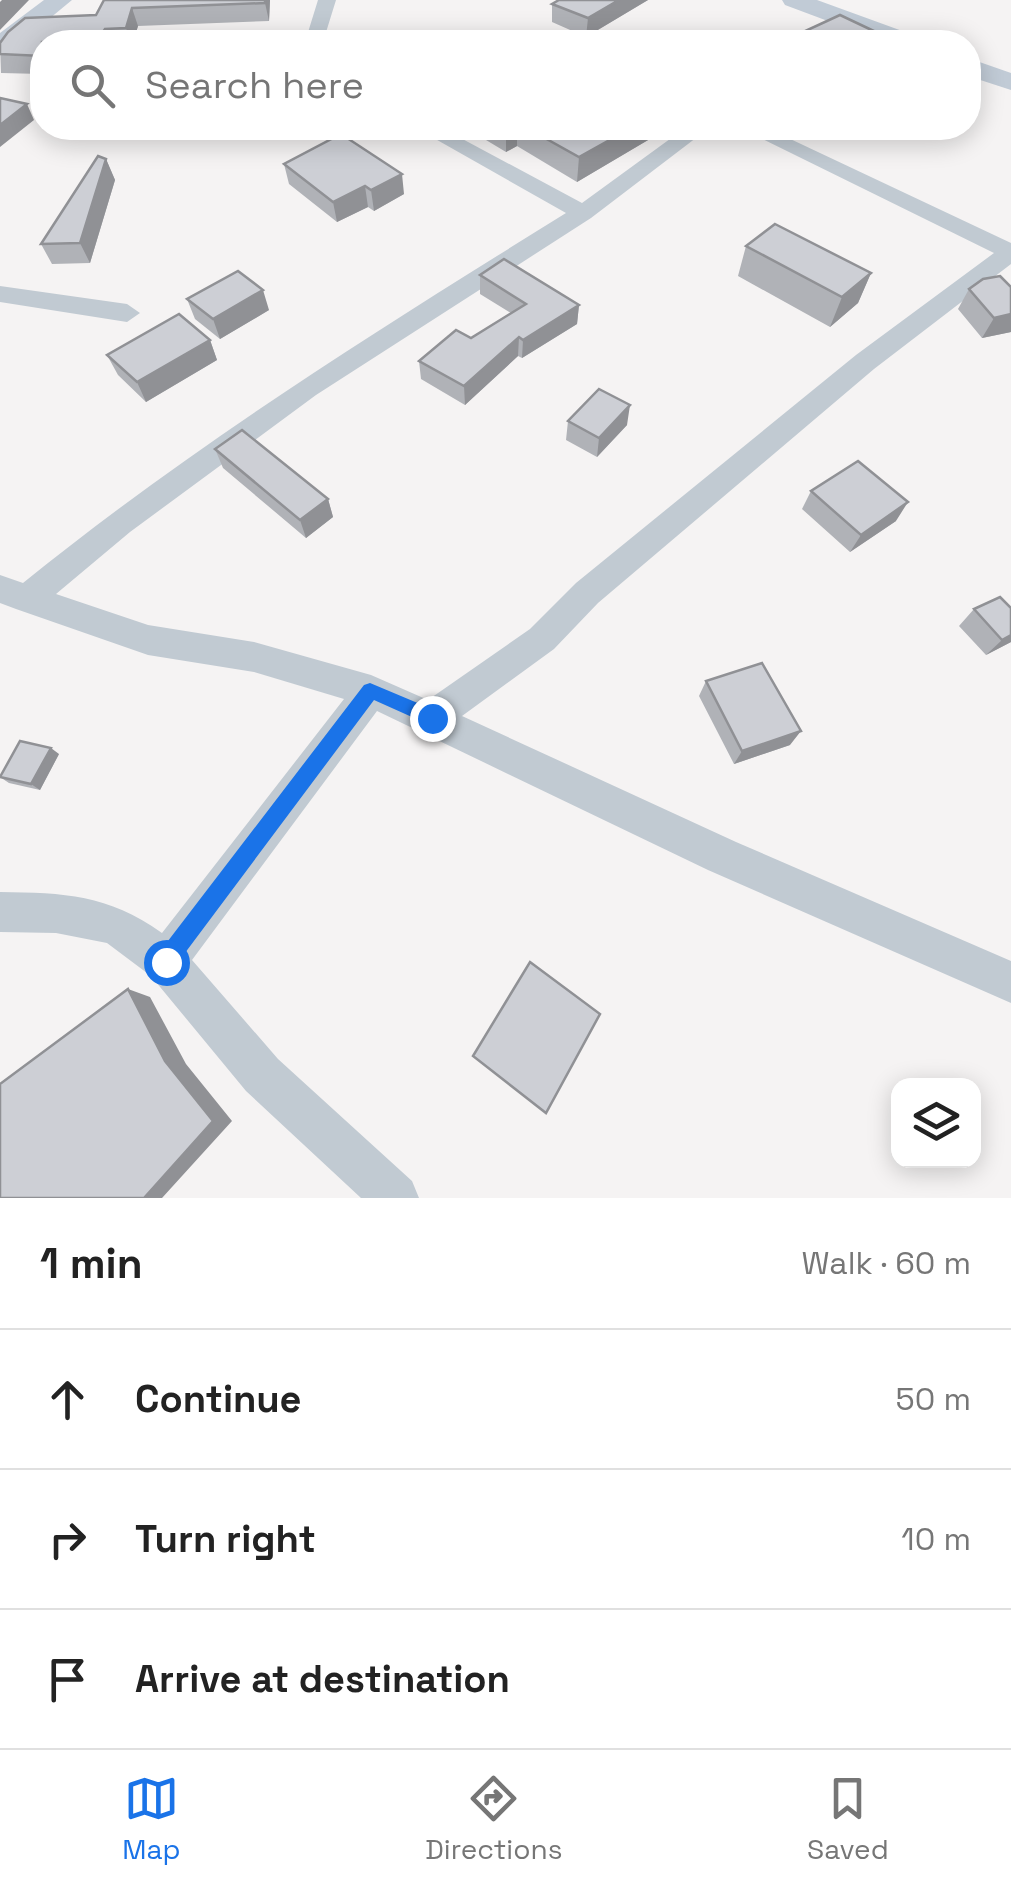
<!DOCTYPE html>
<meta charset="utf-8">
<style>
:root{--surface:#fff;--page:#f6f6f6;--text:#222;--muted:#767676;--line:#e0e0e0;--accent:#1a73e8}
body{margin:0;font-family:"Space Grotesk",sans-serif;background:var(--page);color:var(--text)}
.controls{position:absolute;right:30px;bottom:30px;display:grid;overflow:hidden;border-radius:20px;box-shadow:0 5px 25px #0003}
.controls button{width:90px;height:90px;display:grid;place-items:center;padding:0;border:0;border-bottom:2px solid var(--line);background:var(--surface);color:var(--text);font:50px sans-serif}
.stop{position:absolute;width:30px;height:30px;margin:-22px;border:8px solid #1a73e8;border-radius:50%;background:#fff}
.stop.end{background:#1a73e8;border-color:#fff;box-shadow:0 2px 10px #0008}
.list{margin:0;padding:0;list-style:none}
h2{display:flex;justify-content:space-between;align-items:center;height:130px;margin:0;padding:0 40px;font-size:42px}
h2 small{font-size:32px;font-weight:400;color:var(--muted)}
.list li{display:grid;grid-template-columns:65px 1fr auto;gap:30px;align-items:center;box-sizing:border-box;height:140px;padding:0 40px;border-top:2px solid var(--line)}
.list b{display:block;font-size:38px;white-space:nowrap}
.list em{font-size:32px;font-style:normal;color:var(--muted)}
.icon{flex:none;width:55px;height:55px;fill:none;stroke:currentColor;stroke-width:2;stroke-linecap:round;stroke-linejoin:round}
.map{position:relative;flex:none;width:1011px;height:1198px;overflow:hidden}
.search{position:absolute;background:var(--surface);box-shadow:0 5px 25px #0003;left:30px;right:30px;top:30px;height:110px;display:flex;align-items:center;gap:25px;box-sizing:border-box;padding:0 35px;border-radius:40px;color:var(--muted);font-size:38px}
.sheet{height:550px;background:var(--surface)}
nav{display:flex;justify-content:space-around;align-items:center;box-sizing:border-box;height:140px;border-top:2px solid var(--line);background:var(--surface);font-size:28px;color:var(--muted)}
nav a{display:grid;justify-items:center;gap:5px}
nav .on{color:var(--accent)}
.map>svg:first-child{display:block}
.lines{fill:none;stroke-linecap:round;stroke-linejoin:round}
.street{fill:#c1cad2;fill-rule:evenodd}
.secondary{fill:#c1cbd6;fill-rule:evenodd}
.wall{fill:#b0b2b7}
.shaded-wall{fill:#909195}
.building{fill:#cdcfd5;stroke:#909195;stroke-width:2.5}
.route{fill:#1a73e8}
</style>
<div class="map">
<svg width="1011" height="1198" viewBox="0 0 1011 1198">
<rect width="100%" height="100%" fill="#f5f3f3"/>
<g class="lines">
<path class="street" d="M 318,0 L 336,0 L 323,42 L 305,42 Z
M 416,128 L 442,128 L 582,203 L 685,128 L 709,128 L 591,218 L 316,395 L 130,532 L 56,594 L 148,625 L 254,642 L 371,675 L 428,700 L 530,629 L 576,583 L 856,355 L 994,253 L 740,128 L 767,128 L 1011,243 L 1011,264 L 874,369 L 598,603 L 554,649 L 462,716 L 736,842 L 1011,961 L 1011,1003 L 708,870 L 377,711 L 192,960 L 278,1059 L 412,1181 L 419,1198 L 361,1198 L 246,1091 L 151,976 L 107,943 L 56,933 L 0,932 L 0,892 C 65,893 107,894 162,933 L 344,699 L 254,672 L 148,655 L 16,609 L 0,603 L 0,575 L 23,583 C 196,443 378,330 566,213 Z
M 0,286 L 127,304 L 140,313 L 127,322 L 0,302 Z"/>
<path class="secondary" d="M 44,0 L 72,0 L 9,52 L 0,54 L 0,33 Z
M 782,0 L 817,0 L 916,36 L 920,42 L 884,42 L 785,5 Z
M 968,58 L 1011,73 L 1011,90 L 968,76 Z"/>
</g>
<path class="wall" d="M 104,0 L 270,0 L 269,21 L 138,26 L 133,42 L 42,42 L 42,74 L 1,73 L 0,43 L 96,15 Z
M 559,0 L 648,0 L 586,37 L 552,22 L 552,4 Z
M 803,32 L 897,42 L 800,42 Z
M 466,128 L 666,128 L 665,130 L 577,182 L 517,146 L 506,152 Z
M 106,159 L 115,180 L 90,263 L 52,264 L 41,244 Z
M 284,164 L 404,194 L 374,211 L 368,207 L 337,222 L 289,184 Z
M 746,246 L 871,273 L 858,303 L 830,327 L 738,276 Z
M 480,275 L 579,305 L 577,324 L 522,358 L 518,356 L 465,405 L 421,379 L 419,361 L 471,338 L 511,313 L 480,294 Z
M 969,289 L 1011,332 L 982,338 L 958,309 Z
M 187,299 L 269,310 L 220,339 L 195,319 Z
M 210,340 L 217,360 L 146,402 L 118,375 L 107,355 Z
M 568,421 L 627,425 L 597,457 L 566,440 Z
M 215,449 L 328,499 L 333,517 L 306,538 L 223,468 Z
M 811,491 L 896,521 L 850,552 L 802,509 Z
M 1011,608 L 1011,642 L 986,655 L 959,626 L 974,609 Z
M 706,681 L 790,745 L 734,764 L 699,696 Z
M 59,754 L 40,790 L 9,783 L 0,777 Z"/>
<path class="shaded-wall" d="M 2,0 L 29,0 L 0,30 L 0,2 Z
M 265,0 L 270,0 L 269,21 L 265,3 Z
M 619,0 L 648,0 L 586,37 L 588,18 Z
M 132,8 L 138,26 L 133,42 L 131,42 L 126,28 Z
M 105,29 L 110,42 L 96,42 Z
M 27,104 L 34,120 L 0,147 L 0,125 Z
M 506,128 L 517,128 L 517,146 L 506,152 Z
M 631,128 L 666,128 L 665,130 L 577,182 L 579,157 Z
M 106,159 L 115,180 L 90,263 L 80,243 Z
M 402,174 L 404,194 L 374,211 L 371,190 Z
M 365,186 L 368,207 L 337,222 L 333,202 Z
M 871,273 L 858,303 L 830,327 L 842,297 Z
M 263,290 L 269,310 L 220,339 L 213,319 Z
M 579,305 L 577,324 L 522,358 L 523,340 Z
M 1011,314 L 1011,332 L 982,338 L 994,318 Z
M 519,337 L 518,356 L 465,405 L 464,386 Z
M 210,340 L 217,360 L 146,402 L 137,382 Z
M 630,405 L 627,425 L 597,457 L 599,438 Z
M 328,499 L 333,517 L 306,538 L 300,520 Z
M 908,502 L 896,521 L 850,552 L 861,535 Z
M 1011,635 L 1011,642 L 986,655 L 1002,640 Z
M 801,731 L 790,745 L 734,764 L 742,751 Z
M 51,748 L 59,754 L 40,790 L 31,784 Z
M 128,989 L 150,997 L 186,1064 L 232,1121 L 162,1198 L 144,1198 L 165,1061 Z"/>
<path class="building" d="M 104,0 L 265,0 L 265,3 L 132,8 L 126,28 L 105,29 L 96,42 L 42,42 L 42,56 L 0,54 L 0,43 L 8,32 L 25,18 L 96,15 Z
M 559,0 L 619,0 L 588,18 L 552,4 Z
M 840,15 L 897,42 L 824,42 L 803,32 Z
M 474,35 L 488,42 L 478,42 Z
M 0,98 L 27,104 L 0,125 Z
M 527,128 L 631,128 L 579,157 Z
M 341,134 L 402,174 L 371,190 L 365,186 L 333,202 L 284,164 Z
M 98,156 L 106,159 L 80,243 L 41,244 Z
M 775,224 L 871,273 L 842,297 L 746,246 Z
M 504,259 L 579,305 L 523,340 L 519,337 L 464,386 L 419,361 L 456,330 L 471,338 L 526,304 L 480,275 Z
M 238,271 L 263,290 L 213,319 L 187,299 Z
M 1000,276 L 1011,287 L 1011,314 L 994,318 L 969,289 L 983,279 Z
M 179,314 L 210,340 L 137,382 L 107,355 Z
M 599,389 L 630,405 L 599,438 L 568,421 Z
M 242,430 L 328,499 L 300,520 L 215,449 Z
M 858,461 L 908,502 L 861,535 L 811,491 Z
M 1000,597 L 1011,608 L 1011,635 L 1002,640 L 974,609 Z
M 762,663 L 801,731 L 742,751 L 706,681 Z
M 20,741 L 51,748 L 31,784 L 0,777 Z
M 530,962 L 600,1014 L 546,1113 L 473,1056 Z
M 128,989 L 165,1061 L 213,1121 L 144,1198 L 0,1198 L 0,1084 Z"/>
<path class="route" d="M 370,683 L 439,712 L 439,724 L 432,726 L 374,700 L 173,969 L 166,972 L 158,969 L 155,962 L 158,954 L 364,685 Z"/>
</svg>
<div class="controls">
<button><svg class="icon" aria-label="layers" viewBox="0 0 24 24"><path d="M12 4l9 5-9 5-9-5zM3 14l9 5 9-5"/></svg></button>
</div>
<div class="stop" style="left:166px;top:962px"></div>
<div class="stop end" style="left:432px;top:718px"></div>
<div class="search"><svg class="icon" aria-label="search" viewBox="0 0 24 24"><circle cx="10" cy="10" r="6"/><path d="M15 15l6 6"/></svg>Search here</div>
</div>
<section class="sheet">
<h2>1 min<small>Walk · 60 m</small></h2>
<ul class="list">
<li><svg class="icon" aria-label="ahead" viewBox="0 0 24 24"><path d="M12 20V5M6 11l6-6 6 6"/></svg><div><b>Continue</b></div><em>50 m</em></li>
<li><svg class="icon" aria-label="right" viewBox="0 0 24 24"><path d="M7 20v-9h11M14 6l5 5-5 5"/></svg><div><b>Turn right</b></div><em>10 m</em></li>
<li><svg class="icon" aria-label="arrive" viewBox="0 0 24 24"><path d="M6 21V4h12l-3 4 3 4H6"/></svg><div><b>Arrive at destination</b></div></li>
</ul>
</section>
<nav>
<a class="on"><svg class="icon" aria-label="map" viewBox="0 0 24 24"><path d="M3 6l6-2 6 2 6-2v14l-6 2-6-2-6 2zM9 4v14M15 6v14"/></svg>Map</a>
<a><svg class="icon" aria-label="directions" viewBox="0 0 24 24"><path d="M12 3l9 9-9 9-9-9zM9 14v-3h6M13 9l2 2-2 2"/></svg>Directions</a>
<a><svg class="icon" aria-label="saved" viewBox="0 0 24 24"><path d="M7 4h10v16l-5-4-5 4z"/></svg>Saved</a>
</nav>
